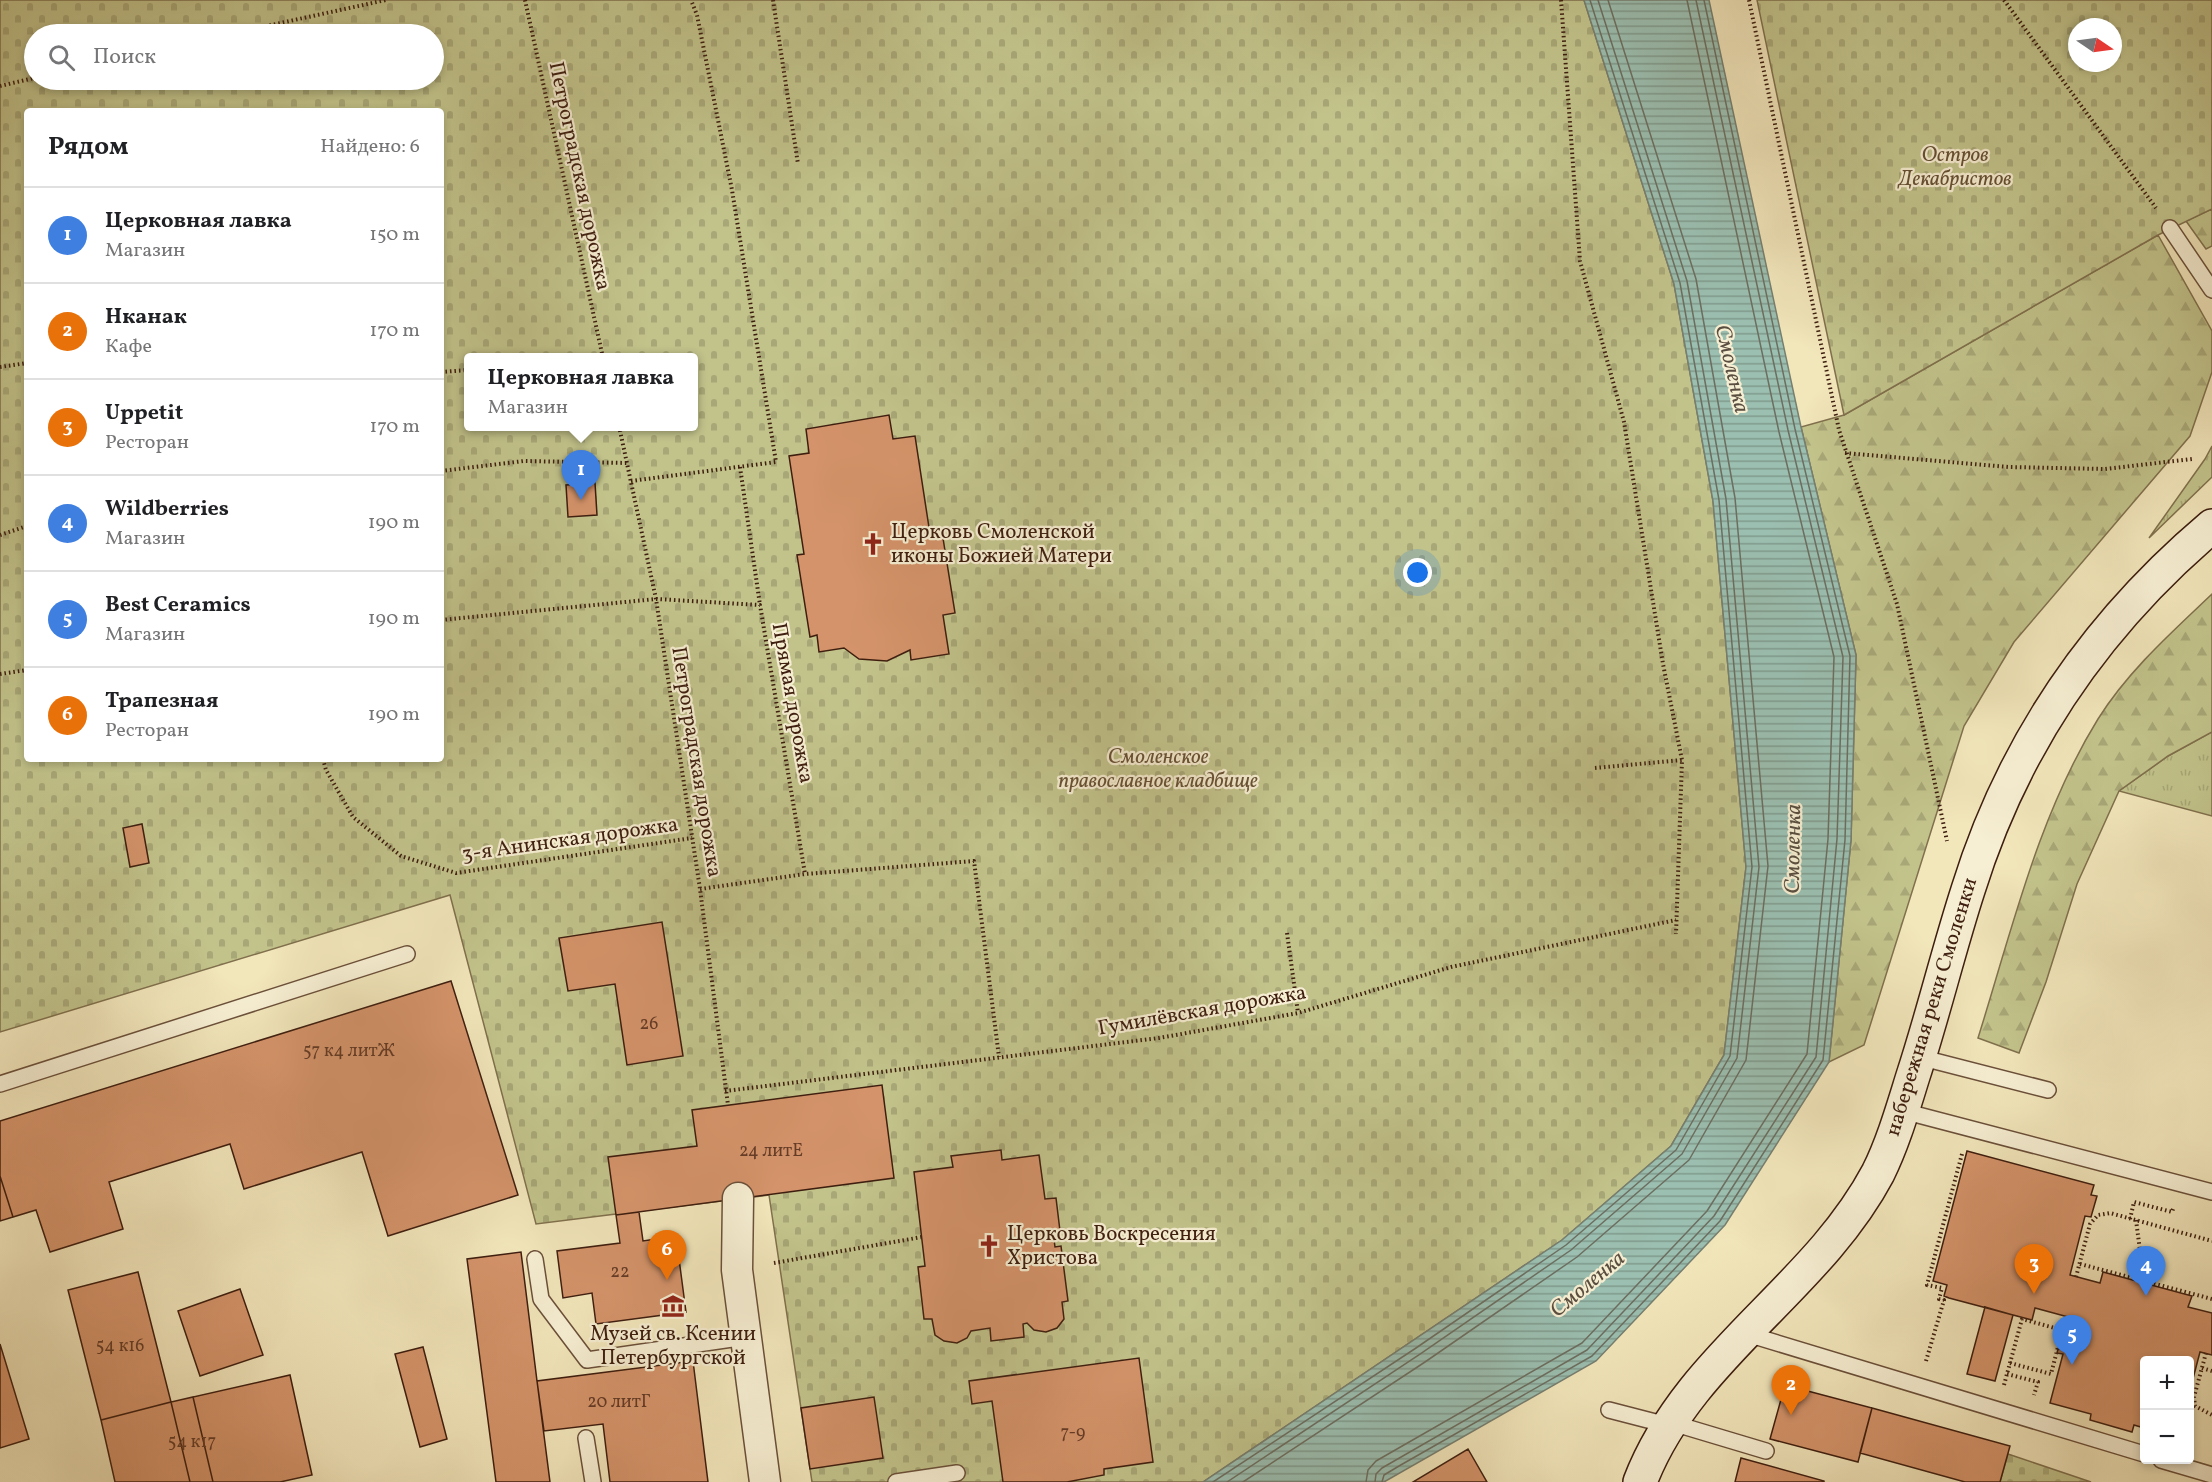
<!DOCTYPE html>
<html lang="ru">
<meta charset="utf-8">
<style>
:root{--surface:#fff;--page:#f2f2f2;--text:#202124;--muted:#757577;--line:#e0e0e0;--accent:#1a73e8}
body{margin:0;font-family:Vollkorn,serif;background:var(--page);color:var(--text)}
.controls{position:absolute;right:18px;bottom:18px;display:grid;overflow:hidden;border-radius:6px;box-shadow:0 3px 9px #0003}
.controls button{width:54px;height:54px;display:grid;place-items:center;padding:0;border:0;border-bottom:2px solid var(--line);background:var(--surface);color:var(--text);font:30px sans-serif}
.compass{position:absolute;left:2068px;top:18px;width:54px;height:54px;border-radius:50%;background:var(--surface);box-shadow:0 3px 9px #0003;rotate:103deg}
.you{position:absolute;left:1418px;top:573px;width:21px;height:21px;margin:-15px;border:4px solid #fff;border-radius:50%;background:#1a73e8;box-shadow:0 0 0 9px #1a73e833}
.badge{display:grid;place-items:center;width:39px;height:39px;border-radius:50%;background:var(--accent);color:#fff;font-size:20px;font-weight:700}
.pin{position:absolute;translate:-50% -50px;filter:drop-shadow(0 2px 3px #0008)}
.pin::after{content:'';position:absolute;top:32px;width:21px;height:18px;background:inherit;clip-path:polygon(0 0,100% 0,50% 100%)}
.popup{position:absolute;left:464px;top:353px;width:234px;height:78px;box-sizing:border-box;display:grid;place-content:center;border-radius:6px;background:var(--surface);filter:drop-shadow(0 2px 4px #0005);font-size:20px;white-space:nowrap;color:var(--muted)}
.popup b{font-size:22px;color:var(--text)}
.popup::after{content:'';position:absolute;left:50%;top:100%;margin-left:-12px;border:12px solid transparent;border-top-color:var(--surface)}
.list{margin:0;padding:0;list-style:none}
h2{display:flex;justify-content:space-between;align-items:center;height:78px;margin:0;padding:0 24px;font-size:26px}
h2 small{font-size:20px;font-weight:400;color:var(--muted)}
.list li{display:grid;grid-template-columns:39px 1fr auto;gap:18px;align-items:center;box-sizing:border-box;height:96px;padding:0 24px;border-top:2px solid var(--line)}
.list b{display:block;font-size:22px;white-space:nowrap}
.list p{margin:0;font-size:20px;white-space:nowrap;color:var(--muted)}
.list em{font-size:20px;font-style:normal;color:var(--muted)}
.icon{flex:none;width:33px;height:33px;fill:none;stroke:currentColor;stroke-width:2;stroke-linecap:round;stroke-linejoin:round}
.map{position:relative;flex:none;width:2212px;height:1482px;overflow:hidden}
.search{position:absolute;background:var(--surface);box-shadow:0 3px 9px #0003;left:24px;top:24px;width:420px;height:66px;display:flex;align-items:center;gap:15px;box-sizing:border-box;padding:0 21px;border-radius:33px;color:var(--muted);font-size:22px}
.panel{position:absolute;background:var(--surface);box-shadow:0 3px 9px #0003;left:24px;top:108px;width:420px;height:654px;border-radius:6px}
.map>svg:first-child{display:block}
.grass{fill:url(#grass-tufts);stroke:#80704d;stroke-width:1.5}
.forest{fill:url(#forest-firs);stroke:#80704d;stroke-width:1.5}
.cemetery{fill:url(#cemetery-stones);stroke:#80704d;stroke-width:1.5;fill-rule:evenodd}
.water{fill:url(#water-rules);stroke:#767f70;stroke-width:1.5}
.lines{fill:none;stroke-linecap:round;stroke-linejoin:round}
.shore{stroke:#6c6e60;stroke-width:1.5}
.building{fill:#d4936a;stroke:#3e1e0f;stroke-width:1.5}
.service-casing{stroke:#6b503a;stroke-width:18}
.minor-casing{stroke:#6b503a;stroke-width:33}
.secondary-casing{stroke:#3e1e0f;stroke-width:36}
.path{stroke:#3e1e0f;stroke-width:4;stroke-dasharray:1.5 3;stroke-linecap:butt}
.service{stroke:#f7efd3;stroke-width:15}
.minor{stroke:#f7efd3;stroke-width:30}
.secondary{stroke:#f7efd3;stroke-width:33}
.labels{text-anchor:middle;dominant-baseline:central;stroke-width:4.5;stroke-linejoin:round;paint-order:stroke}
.number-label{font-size:18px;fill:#643b26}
.park-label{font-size:21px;font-style:italic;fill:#665034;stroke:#f7efd3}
.street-label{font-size:21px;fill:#3e1e0f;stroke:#f7efd3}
.poi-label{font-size:21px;fill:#3e1e0f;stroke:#f7efd3;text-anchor:start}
.water-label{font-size:22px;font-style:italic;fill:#5a4e40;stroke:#f7efd3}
</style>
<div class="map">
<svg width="2212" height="1482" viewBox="0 0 2212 1482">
<defs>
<pattern id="grass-tufts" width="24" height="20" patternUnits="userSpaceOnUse" patternTransform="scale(1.5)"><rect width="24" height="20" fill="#c2c38b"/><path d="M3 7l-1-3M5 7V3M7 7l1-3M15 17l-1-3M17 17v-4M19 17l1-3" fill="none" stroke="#a8a777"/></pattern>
<pattern id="forest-firs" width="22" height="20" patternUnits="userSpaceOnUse" patternTransform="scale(1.5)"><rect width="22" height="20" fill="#c2c38b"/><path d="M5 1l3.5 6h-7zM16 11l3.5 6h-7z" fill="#a8a777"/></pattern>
<pattern id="cemetery-stones" width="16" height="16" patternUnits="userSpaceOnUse" patternTransform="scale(1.5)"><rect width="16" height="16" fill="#c2c38b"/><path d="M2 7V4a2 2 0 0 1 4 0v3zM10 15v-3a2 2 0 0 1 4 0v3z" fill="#a8a777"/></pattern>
<pattern id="water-rules" width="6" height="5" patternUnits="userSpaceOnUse" patternTransform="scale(1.5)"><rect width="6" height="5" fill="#9bbfb1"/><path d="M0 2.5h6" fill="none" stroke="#809b8e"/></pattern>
</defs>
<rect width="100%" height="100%" fill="#f2e6bb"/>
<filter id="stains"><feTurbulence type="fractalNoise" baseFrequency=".00333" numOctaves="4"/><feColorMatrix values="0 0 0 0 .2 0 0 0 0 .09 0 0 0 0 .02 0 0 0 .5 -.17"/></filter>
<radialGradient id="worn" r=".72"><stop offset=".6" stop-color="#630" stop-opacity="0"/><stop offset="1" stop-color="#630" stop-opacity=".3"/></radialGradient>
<path class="grass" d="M 2212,446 L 2212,477 L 2149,538 L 2205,459 Z
M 2212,732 L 2212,816 L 2119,791 L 2168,756 Z"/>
<path class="forest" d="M 2212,209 L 2212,246 L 2206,249 L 2186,221 Z
M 2158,235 L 2212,331 L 2212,372 L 2190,436 L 2014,642 L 1964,726 L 1864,1045 L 1829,1062 L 1851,840 L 1856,655 L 1801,427 L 1844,415 Z
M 2212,594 L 2212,732 L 2168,756 L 2119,791 L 2077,884 L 2046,982 L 2019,1053 L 1978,1038 C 2012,930 2038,816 2098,719 C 2128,671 2172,632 2212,594 Z"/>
<path class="cemetery" d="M 0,0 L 1584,0 L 1674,284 L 1713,501 L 1746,867 L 1724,1055 L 1671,1146 L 1562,1240 L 1203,1482 L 812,1482 L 769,1195 L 536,1224 L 450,895 L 0,1032 ZM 34,34 L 434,34 L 434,80 L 34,80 ZM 27,111 L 441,111 L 441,759 L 27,759 ZM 468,358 L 694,358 L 694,426 L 468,426 Z
M 1757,0 L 2212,0 L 2212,209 L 2158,235 L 1844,415 ZM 2077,27 L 2113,27 L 2113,63 L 2077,63 Z
M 2008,1454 L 2091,1482 L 2000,1482 Z"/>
<path class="water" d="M 1584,0 L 1709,0 L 1801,427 L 1856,655 L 1851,840 L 1829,1062 L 1725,1225 L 1596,1361 L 1384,1482 L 1203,1482 L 1562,1240 L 1671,1146 L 1724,1055 L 1746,867 L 1713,501 L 1674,284 Z"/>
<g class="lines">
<path class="shore" d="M 1213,1482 L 1416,1348 L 1566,1245 L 1676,1150 L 1730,1056 L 1752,867 L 1719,500 L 1680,283 L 1590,0
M 1227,1482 L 1420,1354 L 1571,1250 L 1682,1154 L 1737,1058 L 1759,867 L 1726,499 L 1687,281 L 1598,0
M 1243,1482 L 1425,1362 L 1577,1257 L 1689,1160 L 1746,1060 L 1768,866 L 1735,498 L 1696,279 L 1608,0
M 1366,1482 L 1368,1470 L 1376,1461 L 1582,1343 L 1707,1211 L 1807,1054 L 1828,839 L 1834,657 L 1779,432 L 1687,0
M 1375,1482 L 1376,1474 L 1382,1468 L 1587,1350 L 1714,1216 L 1816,1057 L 1837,839 L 1843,657 L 1788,430 L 1696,0
M 1382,1482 L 1384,1475 L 1399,1466 L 1592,1356 L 1720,1221 L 1823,1060 L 1845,840 L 1850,656 L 1795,429 L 1704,0"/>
</g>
<path class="building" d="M 889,415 L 893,439 L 915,436 L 930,534 L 942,532 L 955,613 L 943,615 L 949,654 L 911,660 L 910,650 L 887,661 L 859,659 L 844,648 L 819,652 L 817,635 L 810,637 L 797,555 L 804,554 L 789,456 L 809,453 L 806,429 Z
M 595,483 L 597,515 L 568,517 L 566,485 Z
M 142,824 L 149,863 L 130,867 L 123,828 Z
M 662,922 L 683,1056 L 627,1065 L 615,984 L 568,991 L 559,938 Z
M 451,981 L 518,1195 L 388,1236 L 362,1152 L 244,1189 L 230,1144 L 109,1182 L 123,1229 L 50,1252 L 36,1210 L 13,1217 L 0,1176 L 0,1121 Z
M 882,1085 L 894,1178 L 616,1215 L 608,1157 L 697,1146 L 692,1110 Z
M 1001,1150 L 1002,1160 L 1039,1155 L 1045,1199 L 1056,1198 L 1060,1231 L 1053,1232 L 1055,1247 L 1061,1246 L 1068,1301 L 1062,1302 L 1064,1319 L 1057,1328 L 1046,1332 L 1034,1330 L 1027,1323 L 1023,1324 L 1024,1337 L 991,1341 L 990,1328 L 971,1331 L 967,1338 L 957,1343 L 944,1341 L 935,1335 L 932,1319 L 924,1319 L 918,1267 L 925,1266 L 914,1172 L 953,1167 L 951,1156 Z
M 1967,1151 L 2094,1185 L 2091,1195 L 2097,1196 L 2091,1217 L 2085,1216 L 2070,1275 L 2100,1283 L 2103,1272 L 2192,1296 L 2188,1307 L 2212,1313 L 2212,1355 L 2200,1352 L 2190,1390 L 2190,1360 L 2144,1360 L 2144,1428 L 2134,1425 L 2132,1432 L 2090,1420 L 2091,1414 L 2050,1403 L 2063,1354 L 2057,1353 L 2062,1335 L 2067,1336 L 2072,1318 L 2035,1308 L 2032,1320 L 1949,1298 L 1944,1296 L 1947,1285 L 1933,1281 Z
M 0,1176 L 13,1217 L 0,1221 Z
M 639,1212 L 643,1241 L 676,1236 L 686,1312 L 596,1324 L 592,1293 L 563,1298 L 557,1251 L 620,1243 L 616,1215 Z
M 521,1252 L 537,1381 L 550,1482 L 496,1482 L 467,1259 Z
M 138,1272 L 171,1402 L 101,1420 L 68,1290 Z
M 240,1289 L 263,1355 L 200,1376 L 178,1311 Z
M 1985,1307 L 2013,1315 L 1995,1381 L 1967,1374 Z
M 0,1344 L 29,1439 L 0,1448 Z
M 423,1347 L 447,1439 L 420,1447 L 395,1354 Z
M 1139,1358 L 1153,1462 L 1104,1469 L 1104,1475 L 1067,1482 L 1003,1482 L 992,1401 L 972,1404 L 969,1381 Z
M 693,1361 L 708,1482 L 610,1482 L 603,1424 L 544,1431 L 537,1381 Z
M 290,1375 L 312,1475 L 280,1482 L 213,1482 L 193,1397 Z
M 1785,1385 L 1872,1408 L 1858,1462 L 1770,1439 Z
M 193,1397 L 213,1482 L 190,1482 L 171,1402 Z
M 874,1397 L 883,1458 L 810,1469 L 801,1408 Z
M 171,1402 L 190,1482 L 115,1482 L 101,1420 Z
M 1872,1408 L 2010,1446 L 2000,1482 L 1965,1482 L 1860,1453 Z
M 1468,1449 L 1487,1482 L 1413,1482 Z
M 1741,1458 L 1824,1481 L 1824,1482 L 1735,1482 Z"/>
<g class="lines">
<g class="service-casing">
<path id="service" d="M 2170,228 L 2212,290
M 1919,1057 L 2048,1090
M 0,1084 L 407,954
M 1903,1111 L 2212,1192
M 535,1259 L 541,1299 L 587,1360 L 746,1337
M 1744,1333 L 2144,1454
M 1609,1410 L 1667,1425
M 1669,1422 L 1766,1451
M 586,1438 L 593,1482
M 2161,1460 L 2212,1475
M 896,1482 L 957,1473"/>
</g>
<g class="minor-casing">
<path id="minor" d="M 738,1198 L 737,1270 L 765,1482"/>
</g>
<g class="secondary-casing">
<path id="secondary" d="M 1640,1482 C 1688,1356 1816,1290 1878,1173 C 1893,1143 1903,1108 1913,1076 C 1933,1015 1948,952 1968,890 C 2013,745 2096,624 2212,526"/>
</g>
<path class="path" d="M 525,0 L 603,358
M 773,0 L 798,164
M 1561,0 L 1580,261 L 1624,422 L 1663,664 L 1682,760 L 1676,934
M 1749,0 L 1839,430 L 1897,604 L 1947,841
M 2004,0 L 2156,208
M 230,34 L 386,0
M 0,86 L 34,78
M 0,367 L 27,363
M 441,372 L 468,370
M 619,426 L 656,599 L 700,889 L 728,1105
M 1845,453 L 2008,467 L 2105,469 L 2192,459
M 740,467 L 760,605
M 441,471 L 524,461 L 627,463
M 631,481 L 776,462 L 732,190 L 697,15 L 691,0
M 0,535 L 27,526
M 441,620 L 656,599 L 760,605 L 805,874
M 0,674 L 27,670
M 323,759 L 326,770 L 353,817 L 401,856 L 456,873 L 692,838
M 1595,768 L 1682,760
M 700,889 L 805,874 L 974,861 L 999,1057
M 1287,933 L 1298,1013
M 725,1091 L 1159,1038 L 1298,1013 L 1451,967 L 1676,920
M 2130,1219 L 2134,1202 L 2172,1212 L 2173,1209
M 2136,1220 L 2144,1281
M 774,1263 L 922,1237
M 2080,1264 L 2212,1299
M 2076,1277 L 2090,1224 L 2098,1215 L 2110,1213 L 2212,1241
M 2206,1353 L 2194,1397 L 2195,1406 L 2212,1415
M 1926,1361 L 1944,1300 L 1939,1299 L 1942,1288 L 1927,1285 L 1962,1154
M 2010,1363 L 2051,1374 L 2066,1316
M 2202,1368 L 2212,1371
M 2007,1374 L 2038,1382 L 2034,1395
M 2004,1385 L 2022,1319 L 2062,1330"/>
<use href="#service" class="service"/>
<use href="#minor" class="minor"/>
<use href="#secondary" class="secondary"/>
</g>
<defs>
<g id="church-bare" transform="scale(1.8)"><path d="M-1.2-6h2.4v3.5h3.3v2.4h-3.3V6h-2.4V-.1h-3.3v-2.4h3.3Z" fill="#8f2418" stroke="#f7efd3" stroke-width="2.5" paint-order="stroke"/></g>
<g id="museum-bare" transform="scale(1.8)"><path d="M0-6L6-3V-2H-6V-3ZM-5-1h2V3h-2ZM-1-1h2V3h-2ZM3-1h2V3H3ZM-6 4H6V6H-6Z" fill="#8f2418" stroke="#f7efd3" stroke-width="2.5" paint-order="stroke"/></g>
</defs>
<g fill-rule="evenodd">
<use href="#church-bare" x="873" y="544"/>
<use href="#church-bare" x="989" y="1246"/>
<use href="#museum-bare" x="673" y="1306"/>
</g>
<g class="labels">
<g class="number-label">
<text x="649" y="1024">26</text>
<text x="349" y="1051">57 к4 литЖ</text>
<text x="771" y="1151">24 литЕ</text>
<text x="620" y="1272">22</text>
<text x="120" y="1346">54 к16</text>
<text x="619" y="1402">20 литГ</text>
<text x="1073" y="1433">7-9</text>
<text x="192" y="1442">54 к17</text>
</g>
<g class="park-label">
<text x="1955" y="155">Остров<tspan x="1955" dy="24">Декабристов</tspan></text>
<text x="1158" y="757">Смоленское<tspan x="1158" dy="24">православное кладбище</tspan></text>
</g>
<g class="street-label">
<text transform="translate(579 176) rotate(78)">Петроградская дорожка</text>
<text transform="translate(792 703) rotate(80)">Прямая дорожка</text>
<text transform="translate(696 762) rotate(81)">Петроградская дорожка</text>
<text transform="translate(570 840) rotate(-8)">3-я Анинская дорожка</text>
<text transform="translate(1932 1007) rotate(-73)">набережная реки Смоленки</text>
<text transform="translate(1202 1011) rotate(-10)">Гумилёвская дорожка</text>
</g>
<g class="poi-label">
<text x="891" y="532">Церковь Смоленской<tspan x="891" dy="24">иконы Божией Матери</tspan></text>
<text x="1007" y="1234">Церковь Воскресения<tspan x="1007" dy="24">Христова</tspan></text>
<text x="673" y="1334" text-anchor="middle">Музей св. Ксении<tspan x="673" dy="24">Петербургской</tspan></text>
</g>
<g class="water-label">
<text transform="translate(1731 369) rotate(77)">Смоленка</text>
<text transform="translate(1794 849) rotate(-89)">Смоленка</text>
<text transform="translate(1588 1285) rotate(-40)">Смоленка</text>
</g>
</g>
<rect width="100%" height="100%" filter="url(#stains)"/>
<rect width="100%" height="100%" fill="url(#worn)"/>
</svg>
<div class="controls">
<button>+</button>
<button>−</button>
</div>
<svg class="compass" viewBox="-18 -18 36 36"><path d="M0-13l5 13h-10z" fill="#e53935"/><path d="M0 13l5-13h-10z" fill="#757577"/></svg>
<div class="you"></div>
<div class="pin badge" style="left:581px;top:500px;background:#3f7fe0">1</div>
<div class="popup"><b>Церковная лавка</b>Магазин</div>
<div class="pin badge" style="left:1791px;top:1415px;background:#e8710a">2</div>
<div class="pin badge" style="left:2034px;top:1294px;background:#e8710a">3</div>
<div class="pin badge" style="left:2146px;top:1296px;background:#3f7fe0">4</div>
<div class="pin badge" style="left:2072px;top:1365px;background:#3f7fe0">5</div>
<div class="pin badge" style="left:667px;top:1280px;background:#e8710a">6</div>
<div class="search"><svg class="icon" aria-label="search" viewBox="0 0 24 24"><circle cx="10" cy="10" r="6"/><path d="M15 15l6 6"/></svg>Поиск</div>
<section class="panel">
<h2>Рядом<small>Найдено: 6</small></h2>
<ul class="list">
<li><span class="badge" style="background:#3f7fe0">1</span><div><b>Церковная лавка</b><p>Магазин</p></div><em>150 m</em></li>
<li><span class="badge" style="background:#e8710a">2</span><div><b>Нканак</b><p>Кафе</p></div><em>170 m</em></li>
<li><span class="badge" style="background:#e8710a">3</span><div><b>Uppetit</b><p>Ресторан</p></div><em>170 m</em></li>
<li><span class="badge" style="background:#3f7fe0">4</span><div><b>Wildberries</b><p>Магазин</p></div><em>190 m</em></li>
<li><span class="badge" style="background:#3f7fe0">5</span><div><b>Best Ceramics</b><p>Магазин</p></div><em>190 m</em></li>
<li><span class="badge" style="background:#e8710a">6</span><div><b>Трапезная</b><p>Ресторан</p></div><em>190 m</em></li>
</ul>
</section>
</div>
